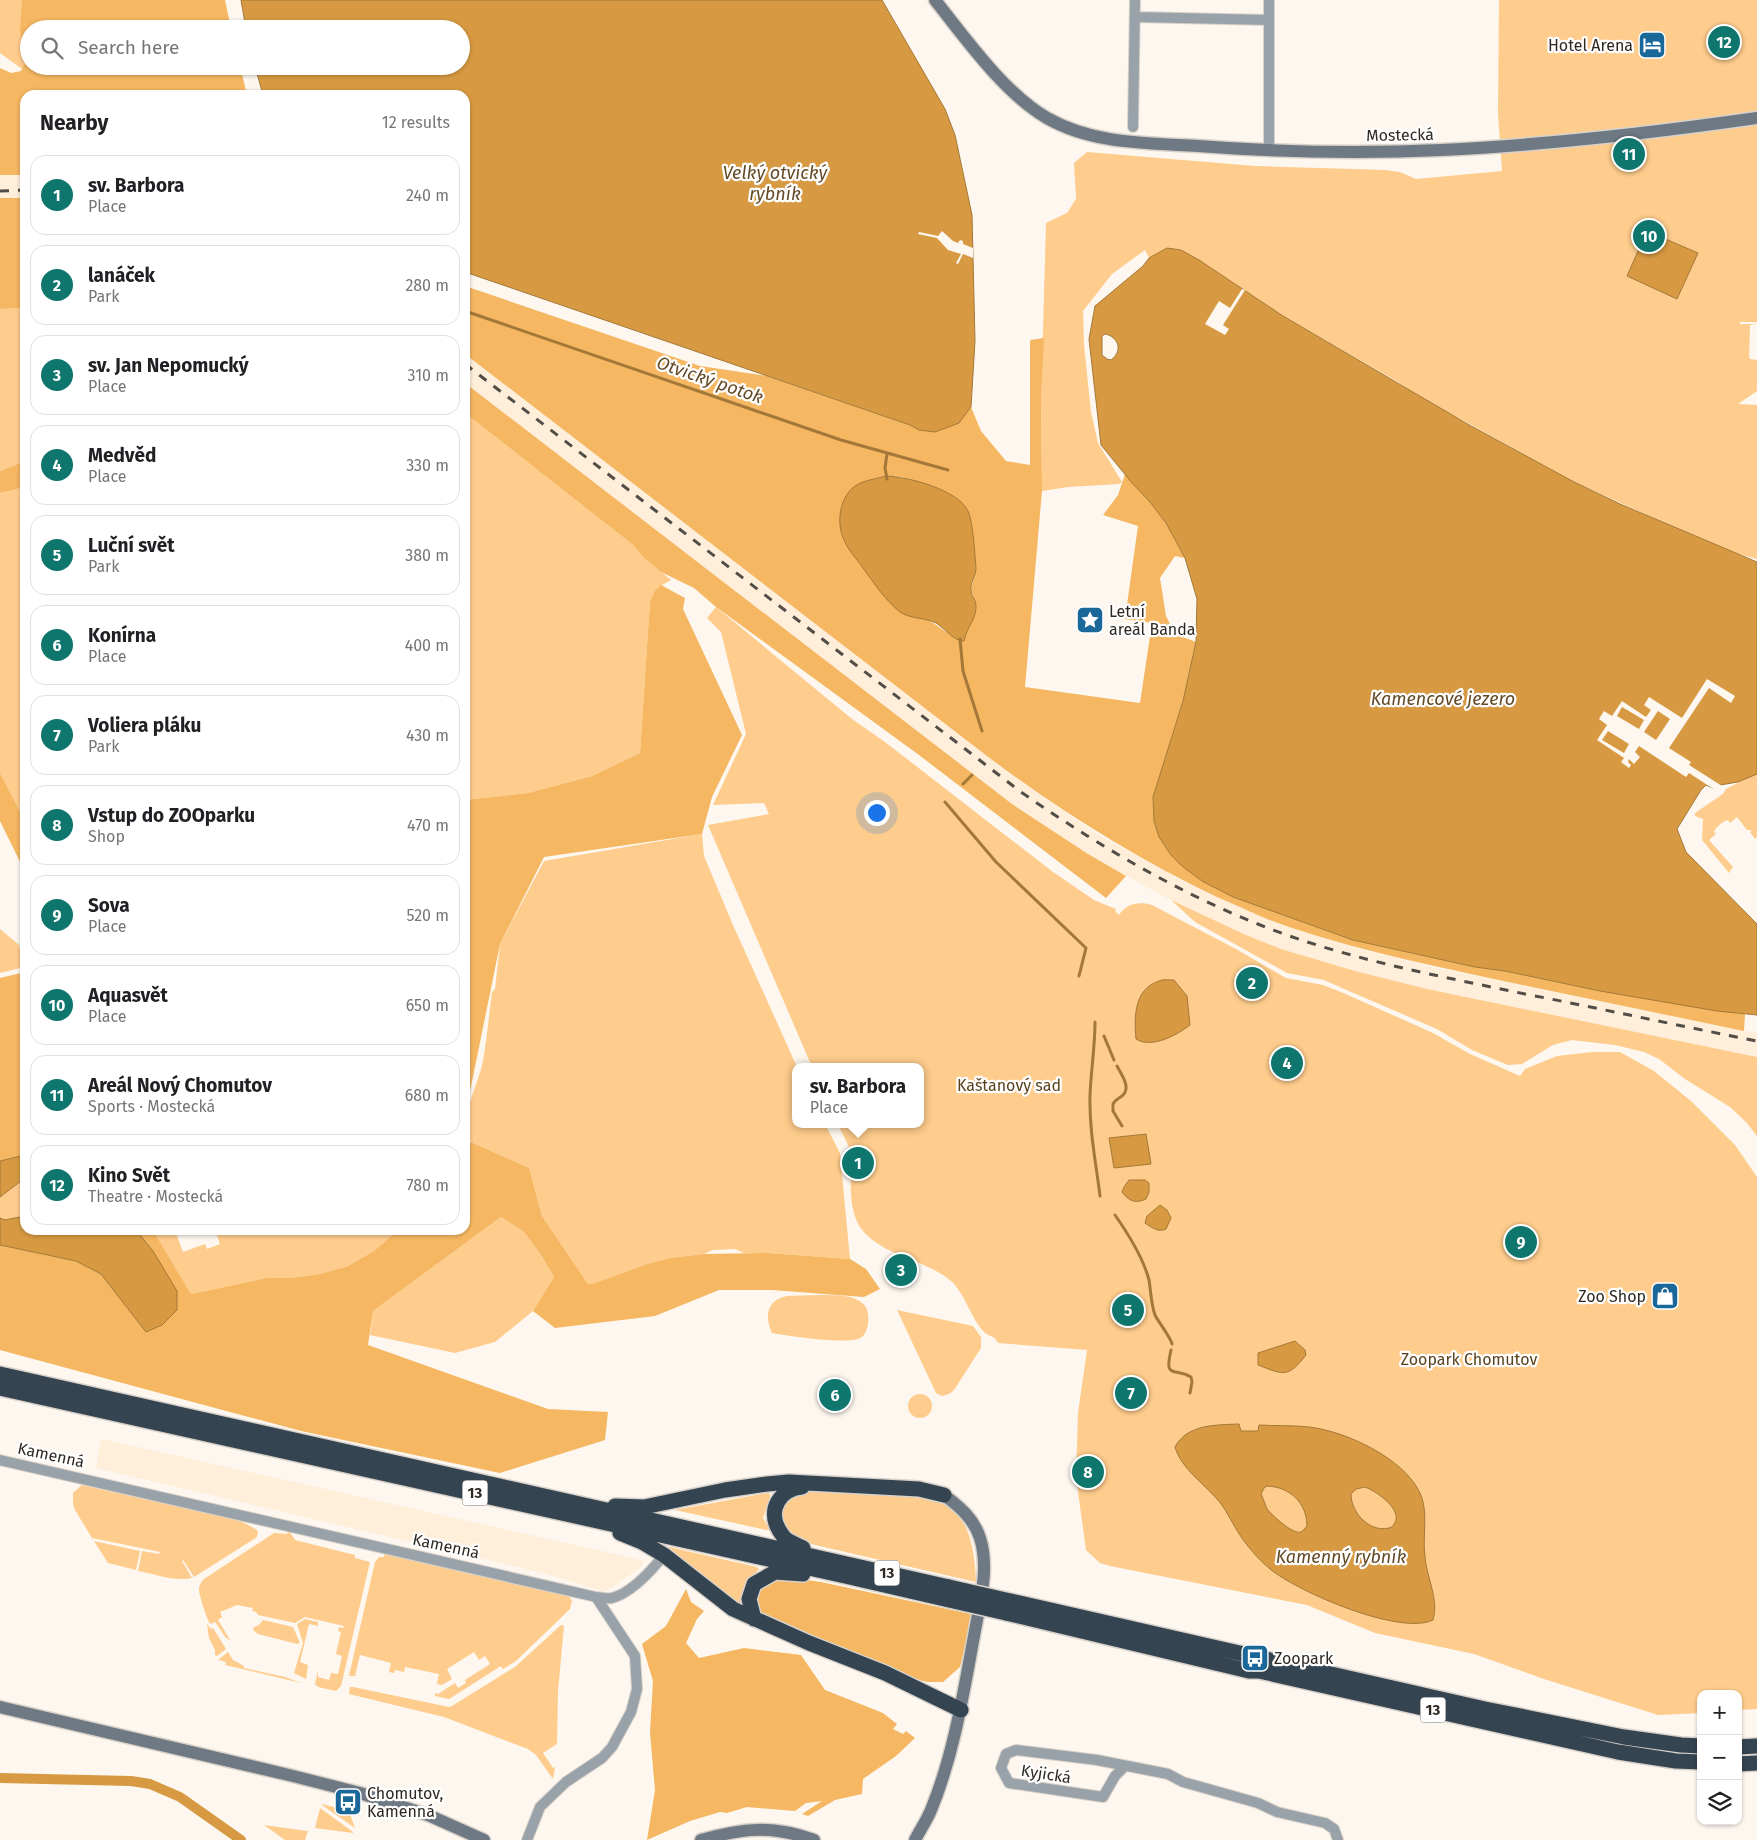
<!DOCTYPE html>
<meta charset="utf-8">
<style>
:root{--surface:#fff;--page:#f6f6f6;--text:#202124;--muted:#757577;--line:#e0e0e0;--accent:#0f766e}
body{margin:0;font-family:"Fira Sans",sans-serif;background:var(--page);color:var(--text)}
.controls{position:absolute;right:15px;bottom:15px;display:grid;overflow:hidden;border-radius:10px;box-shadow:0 1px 4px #0004}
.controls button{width:45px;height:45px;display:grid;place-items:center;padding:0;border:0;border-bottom:1px solid var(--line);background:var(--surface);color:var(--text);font:25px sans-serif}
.you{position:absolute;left:876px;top:812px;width:18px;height:18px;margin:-12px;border:4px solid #fff;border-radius:50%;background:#1a73e8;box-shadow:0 0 0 8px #1a73e833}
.badge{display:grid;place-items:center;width:32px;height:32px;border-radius:50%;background:var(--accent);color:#fff;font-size:16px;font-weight:700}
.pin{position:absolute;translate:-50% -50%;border:2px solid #fff;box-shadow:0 1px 5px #0006}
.popup{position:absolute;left:792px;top:1063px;width:132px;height:65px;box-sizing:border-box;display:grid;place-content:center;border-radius:10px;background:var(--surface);filter:drop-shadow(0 1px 4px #0005);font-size:16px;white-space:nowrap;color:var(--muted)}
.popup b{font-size:19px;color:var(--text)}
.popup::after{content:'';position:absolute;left:50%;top:100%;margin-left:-10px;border:10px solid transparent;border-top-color:var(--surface)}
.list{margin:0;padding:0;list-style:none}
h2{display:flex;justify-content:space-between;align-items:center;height:65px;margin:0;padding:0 20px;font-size:21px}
h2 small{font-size:16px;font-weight:400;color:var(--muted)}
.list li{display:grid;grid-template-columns:32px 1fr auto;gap:15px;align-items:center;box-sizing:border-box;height:80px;margin:0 10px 10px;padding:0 10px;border:1px solid var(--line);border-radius:15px}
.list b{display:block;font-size:19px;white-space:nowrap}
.list p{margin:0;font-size:16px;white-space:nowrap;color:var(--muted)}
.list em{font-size:16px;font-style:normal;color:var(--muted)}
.icon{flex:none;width:28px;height:28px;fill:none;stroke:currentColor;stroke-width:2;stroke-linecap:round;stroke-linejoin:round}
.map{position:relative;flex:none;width:1757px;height:1840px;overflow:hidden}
.search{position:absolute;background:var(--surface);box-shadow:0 1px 4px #0004;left:20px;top:20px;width:450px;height:55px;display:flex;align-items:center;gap:12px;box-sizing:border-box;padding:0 18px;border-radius:28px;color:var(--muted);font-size:19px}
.panel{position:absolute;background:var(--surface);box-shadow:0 1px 4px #0004;left:20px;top:90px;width:450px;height:1145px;border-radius:15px}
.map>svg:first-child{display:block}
.built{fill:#feeeda}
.green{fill:#fecc8c}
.forest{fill:#f5b761;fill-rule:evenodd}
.water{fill:#d79a42;stroke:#a47838;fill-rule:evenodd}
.pier{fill:#fdf7ef;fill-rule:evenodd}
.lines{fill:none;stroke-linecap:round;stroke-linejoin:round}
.stream{stroke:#a47838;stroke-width:3}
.canal{stroke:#d79a42;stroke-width:10}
.street-casing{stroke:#d8d2ca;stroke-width:12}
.secondary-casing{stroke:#d8d2ca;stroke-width:15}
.highway-casing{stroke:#d8d2ca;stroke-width:18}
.street{stroke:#9aa2a9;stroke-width:10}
.secondary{stroke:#6e7983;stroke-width:12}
.highway{stroke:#354451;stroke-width:15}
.rail{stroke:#524d46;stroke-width:3;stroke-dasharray:9 9;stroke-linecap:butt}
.highway-bridge-casing{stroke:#d8d2ca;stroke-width:18;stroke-linecap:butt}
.highway-bridge{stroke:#354451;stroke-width:15}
.labels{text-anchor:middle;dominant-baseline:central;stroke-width:4.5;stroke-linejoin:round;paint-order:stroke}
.shield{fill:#fff;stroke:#6d6964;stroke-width:1}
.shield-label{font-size:15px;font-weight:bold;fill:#2e2922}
.poi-label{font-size:16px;fill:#2e2922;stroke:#fff;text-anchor:start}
.street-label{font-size:16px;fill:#2e2922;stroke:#fff}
.park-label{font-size:16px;fill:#5b421e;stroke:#fff}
.water-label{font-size:18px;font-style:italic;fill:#644a26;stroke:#fff}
</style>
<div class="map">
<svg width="1757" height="1840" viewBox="0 0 1757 1840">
<rect width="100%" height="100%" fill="#fdf7ef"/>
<path class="built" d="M 0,175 L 25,175 L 25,198 L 0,198 Z
M 465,354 L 1026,785 L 1099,835 L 1137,856 L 1181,880 L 1255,914 L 1289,927 L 1361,949 L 1432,967 L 1757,1033 L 1757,1057 L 1427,989 L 1355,971 L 1281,949 L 1246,935 L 1171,900 L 1126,876 L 1088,854 L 1012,804 L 465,383 Z
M 102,1439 L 629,1557 L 644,1561 L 640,1568 L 605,1592 L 543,1573 L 96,1468 L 100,1442 Z"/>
<path class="green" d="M 0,0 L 63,0 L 29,29 L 29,66 L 33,77 L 0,53 Z
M 1499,0 L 1757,0 L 1757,322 L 1740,322 L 1740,324 L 1757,324 L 1750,325 L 1749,357 L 1750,359 L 1757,360 L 1757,391 L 1738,404 L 1757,405 L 1757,559 L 1702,544 L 1663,522 L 1585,487 L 1558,477 L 1548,468 L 1457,417 L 1450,416 L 1396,381 L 1283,316 L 1181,250 L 1167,248 L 1149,258 L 1145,250 L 1112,274 L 1083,311 L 1084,345 L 1091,412 L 1098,443 L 1122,482 L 1119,484 L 1068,487 L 1042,491 L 1041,400 L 1046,223 L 1067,213 L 1076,199 L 1074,163 L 1087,152 L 1255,166 L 1385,170 L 1400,172 L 1416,179 L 1502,171 L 1498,113 Z
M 25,308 L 25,461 L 0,471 L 0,309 Z
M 465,413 L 633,545 L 643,557 L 671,580 C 660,586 655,590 650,601 L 640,753 L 592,776 L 528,793 L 465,800 Z
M 25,487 L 25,821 L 0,773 L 0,493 Z
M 716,607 L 852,719 L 885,742 L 1053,872 L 1094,900 L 1116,909 L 1115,911 L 1119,915 C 1126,903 1140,901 1152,905 L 1236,949 L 1286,978 L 1323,985 L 1341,992 L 1433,1033 L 1470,1054 L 1520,1076 L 1525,1069 L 1557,1056 L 1593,1052 L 1620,1052 L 1654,1071 L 1691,1101 L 1735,1145 L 1757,1177 L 1757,1709 L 1738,1710 L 1738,1694 L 1701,1694 L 1701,1713 L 1658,1715 L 1544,1679 L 1474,1654 L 1375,1633 L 1307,1605 L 1110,1566 L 1100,1563 L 1086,1550 L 1076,1477 L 1078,1413 L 1087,1350 L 998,1343 C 994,1334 990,1338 984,1332 C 972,1320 964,1292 951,1281 C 926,1259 880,1256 860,1227 C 846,1204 853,1177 850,1152 C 849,1143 841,1133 838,1124 L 920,1124 L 920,1067 L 812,1067 L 708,825 L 769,814 L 764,803 L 713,805 L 746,734 L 721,632 L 707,618 Z
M 1757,773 L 1757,837 L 1755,839 L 1750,832 L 1752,830 L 1747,830 L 1737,817 L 1730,823 L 1728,820 C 1723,821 1716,827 1714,832 L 1716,834 L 1709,840 L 1733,867 L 1729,873 L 1702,840 L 1703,819 L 1695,816 L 1695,813 L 1723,794 L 1726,789 Z
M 702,834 L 704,856 L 733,925 L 797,1067 L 796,1067 L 796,1124 L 825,1124 L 840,1153 L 850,1259 L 768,1253 L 744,1253 L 735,1249 L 713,1250 L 704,1254 L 670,1258 L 647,1264 L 592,1284 L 588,1284 L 542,1216 L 529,1168 L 471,1142 C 458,1116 478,1087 483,1061 C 487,1038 489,1015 492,992 L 495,989 L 500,944 L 544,861 Z
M 1171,900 L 1246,935 L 1281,949 L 1355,971 L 1427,989 L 1757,1057 L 1757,1136 L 1746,1122 L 1730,1107 L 1685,1079 L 1659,1059 L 1644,1052 L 1615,1045 L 1572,1040 L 1553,1045 L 1522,1064 L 1508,1065 L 1472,1050 L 1437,1029 L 1342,988 L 1324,980 L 1287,973 L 1195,922 Z
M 0,929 L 19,945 L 24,967 L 0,973 Z
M 25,1178 L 25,1216 L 5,1220 L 0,1218 L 0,1197 Z
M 501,1217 L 524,1232 L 541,1255 L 554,1277 L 533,1311 L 495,1342 L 455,1353 L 370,1335 L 373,1311 Z
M 153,1230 L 169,1230 L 171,1235 L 176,1233 L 183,1252 L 205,1244 L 207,1249 L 220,1244 L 215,1230 L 398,1230 L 374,1251 L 348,1266 L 320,1274 L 291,1278 L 266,1278 L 191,1294 Z
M 787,1296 C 805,1296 837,1293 853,1298 C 858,1300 866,1304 867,1310 C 870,1318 868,1335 860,1338 C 847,1345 788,1336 772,1333 C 764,1316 767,1300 787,1296 Z
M 897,1310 L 973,1326 L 981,1337 L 981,1348 L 954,1390 L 949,1394 L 942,1396 L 936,1393 Z
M908 1406a12 12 0 1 1 24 0a12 12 0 1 1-24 0Z
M 82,1485 L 239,1520 C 245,1524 252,1526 258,1531 L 257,1537 L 194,1577 L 183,1560 L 182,1561 L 192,1578 C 175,1582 155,1574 138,1571 L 142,1551 L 159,1554 L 160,1552 L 92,1538 L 75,1510 L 73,1504 L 73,1493 Z
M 799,1491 C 826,1491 853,1493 880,1494 C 900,1495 922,1494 941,1502 C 971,1515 975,1554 976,1582 L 815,1545 C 800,1539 790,1538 783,1522 C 781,1516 779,1512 780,1506 Z
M 767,1493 L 770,1494 L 770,1497 L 763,1518 L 771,1531 L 675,1510 Z
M 289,1531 L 295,1540 L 355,1555 L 355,1558 L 370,1562 L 341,1686 L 336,1691 L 318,1687 L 315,1684 L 318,1670 L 318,1677 L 329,1680 L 331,1673 L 338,1674 L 342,1656 L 336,1654 L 341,1632 L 338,1631 L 339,1627 L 343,1628 L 344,1626 L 305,1617 L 295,1623 L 258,1615 L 256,1612 L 252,1611 L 253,1608 L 237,1605 L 220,1612 L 222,1617 L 218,1620 L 230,1640 L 229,1640 L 227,1638 L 226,1638 L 215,1622 L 210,1624 C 207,1619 199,1596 199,1589 C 199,1585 201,1582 204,1579 L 274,1533 L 287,1534 Z
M 94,1541 L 140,1551 L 136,1570 L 108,1563 Z
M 669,1547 L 757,1567 L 759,1569 L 749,1581 L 743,1603 L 740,1604 L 668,1550 Z
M 384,1553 L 569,1596 L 572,1601 L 570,1609 L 516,1661 L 503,1669 L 501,1666 L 449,1699 L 435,1696 L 435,1693 L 438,1694 L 455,1683 L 458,1688 L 466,1683 L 465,1680 L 490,1664 L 485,1656 L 479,1660 L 474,1652 L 447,1669 L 452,1679 L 442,1685 L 437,1684 L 439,1674 L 405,1667 L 404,1672 L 395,1670 L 394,1673 L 389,1672 L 391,1663 L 360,1655 L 355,1676 L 349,1676 L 375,1562 L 379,1557 L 384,1557 Z
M 305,1619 L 318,1622 L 318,1626 L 309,1624 L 300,1662 L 308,1665 L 306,1679 L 294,1673 L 303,1643 L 297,1624 Z
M 263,1620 L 293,1627 L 300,1643 L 297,1644 L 258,1634 L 253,1630 L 254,1627 L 259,1625 Z
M 207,1624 L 211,1629 L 213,1628 L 226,1649 L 217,1656 L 215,1655 L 215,1650 L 209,1638 Z
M 561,1625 L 564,1626 L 558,1691 L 557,1744 L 543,1753 L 553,1768 L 555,1767 L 553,1779 L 536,1755 L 528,1749 L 444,1717 L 349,1694 L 350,1687 L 353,1687 L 449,1707 L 452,1706 L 515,1667 Z
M 228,1652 L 233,1660 L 244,1666 L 244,1668 L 285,1677 L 301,1683 L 225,1665 L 226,1662 L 218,1660 Z
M 322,1804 L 349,1811 L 355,1828 L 322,1805 Z
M 320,1808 L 353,1832 L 353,1833 L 315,1828 Z
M 264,1825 L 307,1831 L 308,1831 L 305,1840 L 285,1840 Z"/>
<path class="forest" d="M 22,0 L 225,0 L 231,29 L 29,29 L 29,66 L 240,66 L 247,95 L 25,95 L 25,175 L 0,175 L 0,68 L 11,73 L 21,71 L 26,61 L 20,31 Z
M 0,198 L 25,198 L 25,308 L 0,309 Z
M 465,286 L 700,366 L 767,376 L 910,425 L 919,430 L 959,423 L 971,407 L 981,431 L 1006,461 L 1030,465 L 1030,340 L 1044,338 L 1041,400 L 1042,491 L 1025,687 L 1140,703 L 1152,623 L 1125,619 L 1138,526 L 1103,515 L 1118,495 L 1125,474 L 1150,502 L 1166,523 L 1185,558 L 1175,556 L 1160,578 L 1166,616 L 1175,634 L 1196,642 L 1183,701 L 1153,797 L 1154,821 L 1159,837 L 1171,855 L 1233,897 L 1353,940 L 1475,967 L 1505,971 L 1600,991 L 1745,1014 L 1744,1031 C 1672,1016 1600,1001 1527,986 C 1447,969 1367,953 1289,927 C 1264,919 1241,907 1217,897 C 1135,858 1060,811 987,756 L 465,354 ZM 886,476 L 901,477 L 935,487 L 958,499 L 973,539 L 976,571 L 971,590 L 976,605 L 970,625 L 965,633 L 964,641 C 956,641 935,623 925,618 L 868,481 Z
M 465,383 L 1012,804 L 1088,854 L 1126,876 L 1106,898 L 919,755 L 716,607 L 694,588 L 661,572 L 643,557 L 633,545 L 465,413 Z
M 25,461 L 25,487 L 0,493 L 0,471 Z
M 661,585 L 685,598 L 683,609 L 742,735 L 712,797 L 702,834 L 544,857 L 500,944 L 465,1116 L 465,800 L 528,793 L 592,776 L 640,753 L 650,601 L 655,591 Z
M 0,773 L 25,821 L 25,872 L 0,821 Z
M 25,972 L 25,1155 L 0,1161 L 0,978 Z
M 471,1142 L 529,1168 L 542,1216 L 588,1284 L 592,1284 L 647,1264 L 670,1258 L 704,1254 L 768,1253 L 850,1259 L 866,1269 L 880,1289 L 864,1297 L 772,1290 L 719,1290 L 655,1316 L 555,1328 L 533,1311 L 554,1277 L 541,1255 L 524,1232 L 501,1217 L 373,1311 L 368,1345 L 548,1409 L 608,1412 L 605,1440 L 500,1473 L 301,1431 L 0,1350 L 0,1245 L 76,1261 L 101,1274 L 146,1332 L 153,1251 L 136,1230 L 153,1230 L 191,1294 L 266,1278 L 291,1278 L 320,1274 L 348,1266 L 374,1251 L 398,1230 L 465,1230 L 465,1146 Z
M 775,1578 L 793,1578 L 821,1582 L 971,1614 L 967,1639 L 960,1667 L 943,1682 L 928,1682 L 905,1677 L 763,1616 C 751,1596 758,1590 775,1578 Z
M 686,1589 L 691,1602 L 704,1611 L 697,1619 L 686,1643 L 699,1658 L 744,1648 L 801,1655 L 825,1690 L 883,1713 L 897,1724 L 893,1729 L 903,1734 L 906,1731 L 915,1738 L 896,1756 L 863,1779 L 862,1794 L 835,1800 L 808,1816 L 802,1814 L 822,1801 L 806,1803 L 795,1811 L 747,1807 L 727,1813 L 720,1812 L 690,1821 L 647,1840 L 655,1790 L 650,1732 L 653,1681 L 642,1644 L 666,1626 Z"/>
<path class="water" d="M 241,0 L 882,0 L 945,109 L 955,135 L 972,215 L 975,341 L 971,407 L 959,423 L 935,432 L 919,430 L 910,425 L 465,272 L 465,95 L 263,95 L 255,66 L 461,66 L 461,29 L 246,29 Z
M 1647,231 L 1698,253 L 1677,299 L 1627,276 Z
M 1167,248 L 1181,250 L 1199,260 L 1283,316 L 1471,426 L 1574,482 L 1620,504 L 1757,562 L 1757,774 L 1738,782 L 1720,785 L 1717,790 L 1706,785 L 1701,790 L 1677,829 L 1686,852 L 1757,924 L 1757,1015 L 1717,1011 L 1600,991 L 1505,971 L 1475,967 L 1353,940 L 1233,897 L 1202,881 L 1182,866 L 1171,855 L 1159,837 L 1154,821 L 1153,797 L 1183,701 L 1196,642 L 1197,599 L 1185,558 L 1166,523 L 1150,502 L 1132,483 L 1101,445 L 1089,339 L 1095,306 L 1143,266 L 1149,258 ZM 1105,334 C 1119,337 1123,351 1111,360 L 1107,359 L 1102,355 L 1102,336 Z
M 886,476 C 908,477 957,489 968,511 C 973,521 975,557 976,568 C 976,576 970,583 971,591 C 971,596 976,600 976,605 C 977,619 966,628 964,641 C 955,642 944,628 936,623 C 924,617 910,619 900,612 C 885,600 874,583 863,568 C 857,559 848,550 844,540 C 836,524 839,495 857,485 C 865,480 876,479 886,476 Z
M 1174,980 L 1187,996 L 1190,1025 C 1177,1035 1152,1049 1136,1039 C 1134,1017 1134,989 1159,981 C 1163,979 1170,980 1174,980 Z
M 1146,1134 L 1151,1164 L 1114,1168 L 1109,1138 Z
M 25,1155 L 25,1178 L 0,1197 L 0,1161 Z
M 1129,1180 L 1145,1180 L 1149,1183 L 1149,1192 L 1146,1199 C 1135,1204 1129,1201 1122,1192 L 1124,1187 Z
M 1160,1205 L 1167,1210 L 1171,1218 L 1166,1229 C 1159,1233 1151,1227 1145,1223 L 1147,1216 Z
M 25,1216 L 25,1230 L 136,1230 L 153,1251 L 177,1291 L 177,1310 L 162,1325 L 146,1332 L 101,1274 L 76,1261 L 0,1245 L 0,1218 L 5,1220 Z
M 1295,1341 L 1305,1350 L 1306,1355 C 1288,1378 1284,1375 1258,1365 L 1258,1353 Z
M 1239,1424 L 1241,1431 L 1258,1431 L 1259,1425 C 1275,1426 1292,1425 1309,1427 C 1345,1431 1404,1458 1420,1493 C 1429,1512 1422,1536 1425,1557 C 1427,1579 1439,1599 1433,1620 C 1400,1636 1298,1592 1270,1569 C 1258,1559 1246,1545 1238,1532 C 1231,1521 1226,1509 1217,1499 C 1203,1483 1181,1468 1175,1447 C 1187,1424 1216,1425 1239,1424 ZM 1267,1486 C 1290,1487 1307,1503 1307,1526 C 1305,1528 1303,1531 1301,1532 C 1293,1535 1272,1515 1267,1509 C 1265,1504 1263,1498 1261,1494 L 1264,1488 ZM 1365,1487 C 1376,1491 1399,1507 1396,1520 C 1396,1521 1393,1526 1392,1527 C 1372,1535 1351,1514 1351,1494 L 1356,1489 Z"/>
<path class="pier" d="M 942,231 L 953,241 L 958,243 L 960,240 L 963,241 L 963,244 L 973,248 L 973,258 L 963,254 L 958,264 L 956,263 L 961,254 L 948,250 L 937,238 L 918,234 L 919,232 L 938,236 Z
M 1242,289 L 1245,290 L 1223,325 L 1229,329 L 1225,335 L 1205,324 L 1219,301 L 1230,308 Z
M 1707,679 L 1735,696 L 1731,703 L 1709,688 L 1669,748 L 1691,762 L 1689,765 L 1722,786 L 1718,792 L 1689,773 L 1686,777 L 1639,746 L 1635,752 L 1640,757 L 1634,764 L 1629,759 L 1628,762 L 1631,765 L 1629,768 L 1621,762 L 1624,758 L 1597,740 L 1607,725 L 1599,719 L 1604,711 L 1612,716 L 1622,701 L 1646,717 L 1651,710 L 1644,705 L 1649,697 L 1682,718 ZM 1622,707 L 1644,720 L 1639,729 L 1617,716 ZM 1658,711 L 1670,719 L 1656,740 L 1644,732 ZM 1608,731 L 1629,744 L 1624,753 L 1602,740 Z"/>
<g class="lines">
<path class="stream" d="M 465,311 L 841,440 L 948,470
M 887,479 L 885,468 L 887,454
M 960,639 L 963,671 L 982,731
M 963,784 L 972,775
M 945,802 L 996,862 L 1086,948 L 1079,976
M 1095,1022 C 1095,1046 1091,1071 1090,1095 C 1089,1129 1096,1163 1100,1196
M 1104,1036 L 1114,1060
M 1117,1066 C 1121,1074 1132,1088 1122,1096 C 1118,1099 1116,1099 1113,1104 L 1113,1111 L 1122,1126
M 1115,1215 C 1129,1235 1143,1257 1149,1280 C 1151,1292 1151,1304 1155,1315 C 1159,1323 1171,1338 1172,1344
M 1171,1350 C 1164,1380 1174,1367 1191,1377 L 1192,1382 L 1190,1393"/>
<path class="canal" d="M 0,1778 L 131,1781 L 150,1784 L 180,1797 L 241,1840"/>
<g class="street-casing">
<path id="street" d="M 1269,0 L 1269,150
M 1135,17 L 1269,20
M 1133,127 L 1135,0
M 0,1460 L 596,1597 L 635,1656 L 637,1689 L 631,1712 L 612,1747 L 602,1758 L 566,1782 L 540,1807 L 527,1840
M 596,1597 C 601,1597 607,1599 612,1598 C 631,1593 652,1570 664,1555
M 1125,1766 L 1115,1776 L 1103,1797 L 1009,1783 L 1001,1768 L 1006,1754 L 1016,1750 L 1097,1760 L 1168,1774 L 1183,1782 L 1258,1803 L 1277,1812 L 1325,1823 L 1334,1829 L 1338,1840"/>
</g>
<g class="secondary-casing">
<path id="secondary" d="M 935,0 C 966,39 1004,93 1047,118 C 1092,144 1147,143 1198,146 C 1278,152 1360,154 1441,150 C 1546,145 1652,133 1757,118
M 0,1707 L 289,1775 L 360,1793 L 428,1815 L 484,1840
M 701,1840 C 743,1828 772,1825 814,1840
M 915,1840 C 920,1830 927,1820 931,1810 C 954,1754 963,1695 974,1636 C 979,1606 990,1569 980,1538 C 974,1519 960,1507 944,1495"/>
</g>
<g class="highway-casing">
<path id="highway" d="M 0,1374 L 949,1587
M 0,1388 L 845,1576 L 949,1600
M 802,1487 C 780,1489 767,1510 779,1530 C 781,1533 783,1537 786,1539 C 791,1543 798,1545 803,1548
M 615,1506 L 644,1507 L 725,1490 L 767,1484 L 789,1482 L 919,1489 L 944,1495
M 620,1533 L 642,1542 L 664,1555 L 733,1609 L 809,1643 L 885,1673 L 961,1710
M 1006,1600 L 1485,1709 L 1624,1737 L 1681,1745 L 1701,1746
M 1006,1613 L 1249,1671 L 1259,1671 L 1618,1752 L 1676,1761 L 1701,1762
M 754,1619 L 749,1599 L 754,1584 L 775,1572 L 803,1574
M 1738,1747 L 1757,1746
M 1738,1764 L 1757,1763"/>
</g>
<use href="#street" class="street"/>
<use href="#secondary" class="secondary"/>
<use href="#highway" class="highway"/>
<path class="rail" d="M 0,191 L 25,190
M 465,364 L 1021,792 C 1103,849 1190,900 1284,934 C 1362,962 1444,977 1525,994 C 1603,1009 1680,1026 1757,1041"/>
<g class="highway-bridge-casing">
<path id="highway-bridge" d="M 949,1587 L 1006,1600
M 949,1600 L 1006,1613"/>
</g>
<use href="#highway-bridge" class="highway-bridge"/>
</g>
<defs>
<g id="hotel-square" transform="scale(1.4375)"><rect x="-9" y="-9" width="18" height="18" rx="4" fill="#1a679a" stroke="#fff"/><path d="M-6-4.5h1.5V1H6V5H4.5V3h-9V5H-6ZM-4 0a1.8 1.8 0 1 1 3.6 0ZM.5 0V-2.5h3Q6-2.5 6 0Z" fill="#fff"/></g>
<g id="sight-square" transform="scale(1.4375)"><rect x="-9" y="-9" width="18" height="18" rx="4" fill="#1a679a" stroke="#fff"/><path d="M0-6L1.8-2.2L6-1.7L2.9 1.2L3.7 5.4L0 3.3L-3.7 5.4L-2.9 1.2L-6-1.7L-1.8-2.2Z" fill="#fff"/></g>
<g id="shop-square" transform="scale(1.4375)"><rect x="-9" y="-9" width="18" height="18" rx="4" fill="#1a679a" stroke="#fff"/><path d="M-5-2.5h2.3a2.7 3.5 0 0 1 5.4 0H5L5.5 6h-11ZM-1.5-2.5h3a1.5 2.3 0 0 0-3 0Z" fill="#fff"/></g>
<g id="bus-square" transform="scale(1.4375)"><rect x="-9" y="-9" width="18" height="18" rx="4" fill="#1a679a" stroke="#fff"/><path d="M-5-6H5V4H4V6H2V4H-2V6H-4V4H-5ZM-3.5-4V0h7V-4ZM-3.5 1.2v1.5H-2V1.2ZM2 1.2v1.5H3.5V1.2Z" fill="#fff"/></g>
</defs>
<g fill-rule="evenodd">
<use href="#hotel-square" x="1652" y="45"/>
<use href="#sight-square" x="1090" y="620"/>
<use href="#shop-square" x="1665" y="1296"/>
<use href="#bus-square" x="1255" y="1658"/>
<use href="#bus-square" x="348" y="1802"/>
</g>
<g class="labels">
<g class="shield">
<rect x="462.5" y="1480.5" width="25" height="25" rx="4"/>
<rect x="874.5" y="1560.5" width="25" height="25" rx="4"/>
<rect x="1420.5" y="1697.5" width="25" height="25" rx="4"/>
</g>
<g class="shield-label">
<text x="475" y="1493">13</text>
<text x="887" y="1573">13</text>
<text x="1433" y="1710">13</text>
</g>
<g class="poi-label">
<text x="1633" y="45" text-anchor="end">Hotel Arena</text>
<text x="1109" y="611">Letní<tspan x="1109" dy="18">areál Banda</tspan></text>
<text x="1646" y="1296" text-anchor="end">Zoo Shop</text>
<text x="1274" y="1658">Zoopark</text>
<text x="367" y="1793">Chomutov,<tspan x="367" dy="18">Kamenná</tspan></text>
</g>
<g class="street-label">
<text transform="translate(1400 135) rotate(-1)">Mostecká</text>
<text transform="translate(51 1455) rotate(12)">Kamenná</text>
<text transform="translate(446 1546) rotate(12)">Kamenná</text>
<text transform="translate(1046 1774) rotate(9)">Kyjická</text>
</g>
<g class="park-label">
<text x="1009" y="1085">Kaštanový sad</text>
<text x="1469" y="1359">Zoopark Chomutov</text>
</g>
<g class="water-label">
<text x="775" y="173">Velký otvický<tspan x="775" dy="21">rybník</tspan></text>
<text transform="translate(710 380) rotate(19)">Otvický potok</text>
<text x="1443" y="699">Kamencové jezero</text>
<text x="1341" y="1557">Kamenný rybník</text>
</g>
</g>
</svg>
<div class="controls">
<button>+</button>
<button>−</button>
<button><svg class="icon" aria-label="layers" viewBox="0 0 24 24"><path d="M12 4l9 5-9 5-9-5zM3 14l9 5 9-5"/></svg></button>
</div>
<div class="you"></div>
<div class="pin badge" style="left:858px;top:1163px">1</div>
<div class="popup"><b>sv. Barbora</b>Place</div>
<div class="pin badge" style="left:1252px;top:983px">2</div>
<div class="pin badge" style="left:901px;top:1270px">3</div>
<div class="pin badge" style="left:1287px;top:1063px">4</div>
<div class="pin badge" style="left:1128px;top:1310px">5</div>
<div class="pin badge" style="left:835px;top:1395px">6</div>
<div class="pin badge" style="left:1131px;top:1393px">7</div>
<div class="pin badge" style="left:1088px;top:1472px">8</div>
<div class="pin badge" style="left:1521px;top:1242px">9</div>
<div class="pin badge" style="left:1649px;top:236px">10</div>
<div class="pin badge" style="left:1629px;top:154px">11</div>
<div class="pin badge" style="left:1724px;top:42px">12</div>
<div class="search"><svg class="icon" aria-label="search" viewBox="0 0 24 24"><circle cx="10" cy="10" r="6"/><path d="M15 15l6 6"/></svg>Search here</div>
<section class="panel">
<h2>Nearby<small>12 results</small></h2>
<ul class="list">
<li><span class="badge">1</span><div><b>sv. Barbora</b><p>Place</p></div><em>240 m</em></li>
<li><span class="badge">2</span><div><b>lanáček</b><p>Park</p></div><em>280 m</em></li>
<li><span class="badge">3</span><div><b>sv. Jan Nepomucký</b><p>Place</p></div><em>310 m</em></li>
<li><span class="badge">4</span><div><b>Medvěd</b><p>Place</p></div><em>330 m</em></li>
<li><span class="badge">5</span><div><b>Luční svět</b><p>Park</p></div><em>380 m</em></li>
<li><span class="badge">6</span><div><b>Konírna</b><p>Place</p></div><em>400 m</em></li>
<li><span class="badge">7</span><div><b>Voliera pláku</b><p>Park</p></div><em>430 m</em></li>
<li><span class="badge">8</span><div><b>Vstup do ZOOparku</b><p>Shop</p></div><em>470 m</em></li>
<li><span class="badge">9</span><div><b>Sova</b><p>Place</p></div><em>520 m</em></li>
<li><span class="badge">10</span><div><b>Aquasvět</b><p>Place</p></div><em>650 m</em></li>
<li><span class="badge">11</span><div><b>Areál Nový Chomutov</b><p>Sports · Mostecká</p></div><em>680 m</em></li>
<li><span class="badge">12</span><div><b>Kino Svět</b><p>Theatre · Mostecká</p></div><em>780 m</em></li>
</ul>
</section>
</div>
